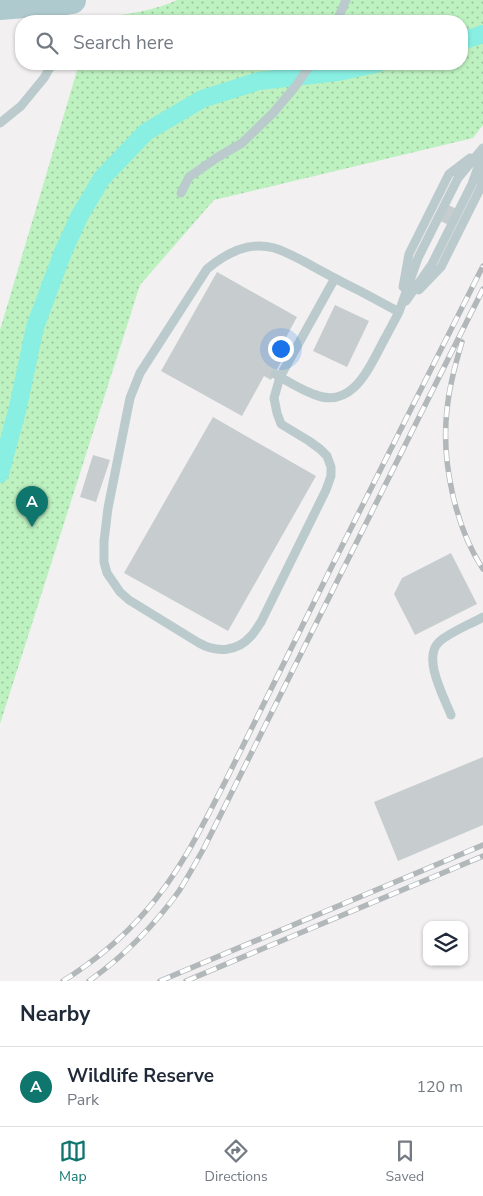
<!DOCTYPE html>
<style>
:root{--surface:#fff;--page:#f6f6f7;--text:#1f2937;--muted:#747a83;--line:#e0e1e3;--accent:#0f766e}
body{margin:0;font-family:"Nunito Sans",sans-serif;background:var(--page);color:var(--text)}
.controls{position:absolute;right:15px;bottom:15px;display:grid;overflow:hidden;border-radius:10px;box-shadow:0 1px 4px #0004}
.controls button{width:45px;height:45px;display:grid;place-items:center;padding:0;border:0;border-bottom:1px solid var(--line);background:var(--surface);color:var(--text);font:25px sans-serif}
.you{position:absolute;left:280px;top:348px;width:18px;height:18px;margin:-12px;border:4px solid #fff;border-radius:50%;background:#1a73e8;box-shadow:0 0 0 8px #1a73e833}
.badge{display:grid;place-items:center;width:32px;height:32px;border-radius:50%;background:var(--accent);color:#fff;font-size:16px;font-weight:700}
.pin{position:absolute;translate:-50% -41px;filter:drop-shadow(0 1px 2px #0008)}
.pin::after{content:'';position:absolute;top:26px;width:18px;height:15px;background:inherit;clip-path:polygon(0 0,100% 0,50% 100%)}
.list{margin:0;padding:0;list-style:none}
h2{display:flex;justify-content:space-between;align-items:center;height:65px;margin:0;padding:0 20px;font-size:21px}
h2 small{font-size:16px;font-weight:400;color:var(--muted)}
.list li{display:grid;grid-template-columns:32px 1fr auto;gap:15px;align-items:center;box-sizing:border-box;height:80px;padding:0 20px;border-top:1px solid var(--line)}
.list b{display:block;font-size:19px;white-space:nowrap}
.list p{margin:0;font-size:16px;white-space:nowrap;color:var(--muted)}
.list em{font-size:16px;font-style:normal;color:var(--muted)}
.icon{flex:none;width:28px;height:28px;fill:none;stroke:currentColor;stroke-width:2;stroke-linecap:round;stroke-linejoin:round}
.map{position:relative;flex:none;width:483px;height:981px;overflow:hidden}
.search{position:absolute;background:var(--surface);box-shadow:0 1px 4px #0004;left:15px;right:15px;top:15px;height:55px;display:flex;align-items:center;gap:12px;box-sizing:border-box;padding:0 18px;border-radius:20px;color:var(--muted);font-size:19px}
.sheet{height:145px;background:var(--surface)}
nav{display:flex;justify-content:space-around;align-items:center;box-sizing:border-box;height:70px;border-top:1px solid var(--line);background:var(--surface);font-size:14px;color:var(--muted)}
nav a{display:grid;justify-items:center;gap:2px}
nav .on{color:var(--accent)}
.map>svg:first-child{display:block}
.park{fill:url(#park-dots)}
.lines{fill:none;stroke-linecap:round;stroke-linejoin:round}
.canal{stroke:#89efe3;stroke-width:18}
.building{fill:#c7cdcf}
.service{stroke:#bbcbcd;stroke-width:9}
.primary{stroke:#afcacf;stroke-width:28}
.rail-casing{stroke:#b2b8ba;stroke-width:5.5}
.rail{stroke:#fff;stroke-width:4;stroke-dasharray:11;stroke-linecap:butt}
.service-bridge{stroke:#bbcbcd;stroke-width:9}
</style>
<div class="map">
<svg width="483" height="981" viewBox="0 0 483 981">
<defs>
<pattern id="park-dots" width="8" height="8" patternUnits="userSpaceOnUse" patternTransform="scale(1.25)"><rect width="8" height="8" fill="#bdf1c0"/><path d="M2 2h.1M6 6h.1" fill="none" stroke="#9bc69f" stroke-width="1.8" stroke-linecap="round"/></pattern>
</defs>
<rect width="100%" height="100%" fill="#f2f0f1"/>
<path class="park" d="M 177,0 L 483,0 L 483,125 L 473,138 L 214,200 L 140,285 L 0,724 L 0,330 L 79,64 L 462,64 L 462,21 L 114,21 L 114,16 C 136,13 157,9 177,0 Z"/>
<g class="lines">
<path class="canal" d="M 462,41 L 483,34
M 0,474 L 18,407 L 35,327 L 63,252 L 80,215 L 102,178 L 146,132 L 202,99 L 259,81 L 338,72 L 376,64"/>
</g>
<path class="building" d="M 442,202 L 461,211 L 453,227 L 434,218 Z
M 217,272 L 297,317 L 277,354 L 283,358 L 271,380 L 264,376 L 242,416 L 161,371 Z
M 335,305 L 369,321 L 347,367 L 313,351 Z
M 213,417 L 316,476 L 228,631 L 124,573 Z
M 93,455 L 110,460 L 96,502 L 80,497 Z
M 451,553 L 477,604 L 415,635 L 394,594 L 402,578 Z
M 483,757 L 483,825 L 398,861 L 374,802 Z"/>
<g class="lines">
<path class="service" d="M 64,4 L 65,21
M 337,21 L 346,0
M 0,123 L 21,106 L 44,78 L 52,64
M 181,193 L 189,177 L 218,157 L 242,143 L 273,113 L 295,87 L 311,64
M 335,278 L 280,377 L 274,398 L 277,413 L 281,424 L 309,441 L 320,449 L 327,456 L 331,467 L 331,476 L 326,490 L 261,622 C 258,626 255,632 251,636 C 237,652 217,653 199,643 L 129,600 L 120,592 L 107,573 L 104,562 L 104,541 L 108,508 L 130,398 L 140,373 L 207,269 C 226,253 249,241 274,248 C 285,251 295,257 305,262 C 323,272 341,282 360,291 L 399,312
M 403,287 L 409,254 L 449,174 L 470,158
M 419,290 L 441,267 L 481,187 L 483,168
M 406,301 L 432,264 L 472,184 L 483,153
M 384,340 L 399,312 L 418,258 L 458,178 L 483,148
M 451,715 C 444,697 422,658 439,642 C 450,632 469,625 483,617"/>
<path class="primary" d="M 0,6 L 72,0"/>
<g class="rail-casing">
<path id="rail" d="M 462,342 C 455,365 449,387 447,410 C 441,460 455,527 483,569
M 63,981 C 93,962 121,940 145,912 C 179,874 202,827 225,782 L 334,562 L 483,266
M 89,981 C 124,956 154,926 179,891 C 188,877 196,862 204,848 L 483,289
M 160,981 L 483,845
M 186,981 L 483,856"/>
</g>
<use href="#rail" class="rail"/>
<path class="service-bridge" d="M 275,374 C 287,381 300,389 313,394 C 352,411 369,368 384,340"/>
</g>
</svg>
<div class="controls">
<button><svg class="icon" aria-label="layers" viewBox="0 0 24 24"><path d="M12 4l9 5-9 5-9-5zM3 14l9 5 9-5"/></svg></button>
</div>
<div class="you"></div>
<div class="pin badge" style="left:32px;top:527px">A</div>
<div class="search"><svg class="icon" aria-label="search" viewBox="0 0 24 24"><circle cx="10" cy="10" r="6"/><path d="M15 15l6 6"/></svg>Search here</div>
</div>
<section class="sheet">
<h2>Nearby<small></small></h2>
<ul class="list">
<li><span class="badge">A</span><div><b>Wildlife Reserve</b><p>Park</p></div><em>120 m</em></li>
</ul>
</section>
<nav>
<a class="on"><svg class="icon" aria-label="map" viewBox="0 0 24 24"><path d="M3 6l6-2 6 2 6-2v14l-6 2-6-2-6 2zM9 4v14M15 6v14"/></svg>Map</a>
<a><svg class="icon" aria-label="directions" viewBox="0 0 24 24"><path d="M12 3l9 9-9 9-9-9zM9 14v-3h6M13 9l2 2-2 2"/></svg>Directions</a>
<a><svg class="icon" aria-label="saved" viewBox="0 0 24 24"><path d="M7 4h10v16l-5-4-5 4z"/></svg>Saved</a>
</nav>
